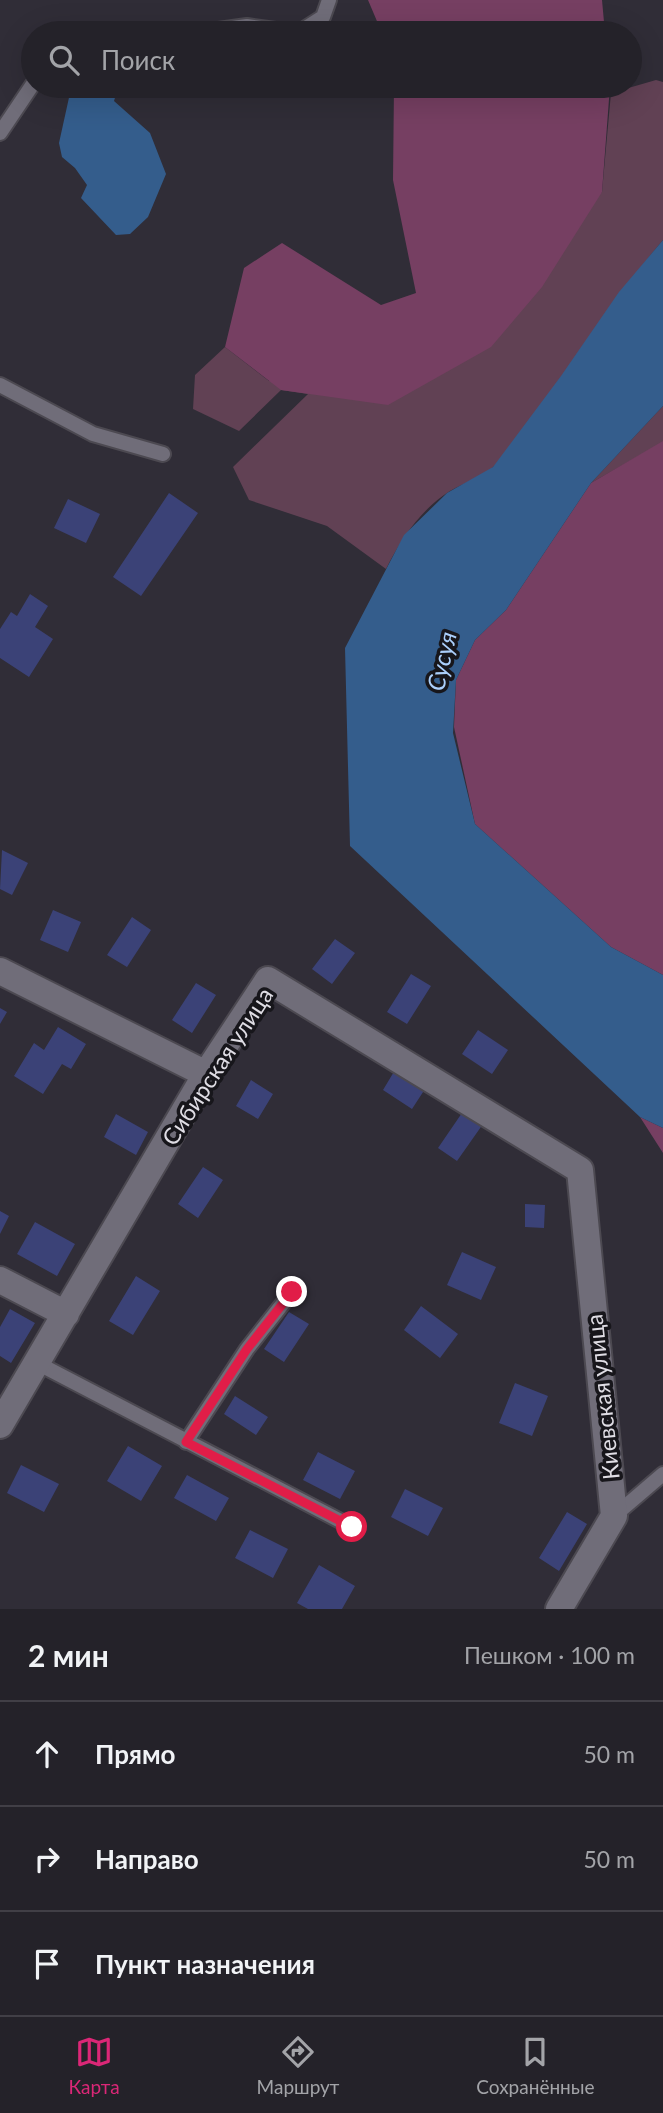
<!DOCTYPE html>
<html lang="ru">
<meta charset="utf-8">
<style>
:root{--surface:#242229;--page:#302f35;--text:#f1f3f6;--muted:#a3a4a8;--line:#413f46;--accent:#db2777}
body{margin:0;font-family:Lato,sans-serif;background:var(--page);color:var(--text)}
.stop{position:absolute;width:21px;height:21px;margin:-16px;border:5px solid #e11d48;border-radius:50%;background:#fff}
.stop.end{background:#e11d48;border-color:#fff;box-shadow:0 2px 7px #0008}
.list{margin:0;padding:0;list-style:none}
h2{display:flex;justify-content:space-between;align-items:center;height:91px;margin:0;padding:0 28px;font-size:30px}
h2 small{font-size:23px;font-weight:400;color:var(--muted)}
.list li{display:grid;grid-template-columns:46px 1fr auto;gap:21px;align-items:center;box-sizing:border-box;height:105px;padding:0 28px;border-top:2px solid var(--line)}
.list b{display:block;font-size:26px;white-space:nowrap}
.list em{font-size:23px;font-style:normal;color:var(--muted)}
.icon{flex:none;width:38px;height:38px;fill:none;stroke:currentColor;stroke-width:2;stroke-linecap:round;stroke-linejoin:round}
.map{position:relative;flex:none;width:663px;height:1609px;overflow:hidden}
.search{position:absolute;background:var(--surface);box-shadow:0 7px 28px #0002;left:21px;right:21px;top:21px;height:77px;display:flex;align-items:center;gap:18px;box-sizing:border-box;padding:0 24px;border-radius:38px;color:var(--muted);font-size:26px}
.sheet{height:406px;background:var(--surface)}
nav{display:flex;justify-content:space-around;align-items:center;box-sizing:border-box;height:98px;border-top:2px solid var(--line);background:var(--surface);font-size:19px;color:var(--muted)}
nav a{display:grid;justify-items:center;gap:4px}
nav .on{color:var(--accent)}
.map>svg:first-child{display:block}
.green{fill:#614154}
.forest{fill:#763f62}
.water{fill:#345d8c}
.building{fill:#3b4277}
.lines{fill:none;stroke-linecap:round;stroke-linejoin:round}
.lane-casing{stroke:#4c4951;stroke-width:18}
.street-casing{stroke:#4c4951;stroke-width:30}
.lane{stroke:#706d79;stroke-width:14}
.street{stroke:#706d79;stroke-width:26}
.route{stroke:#e11d48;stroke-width:9}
.labels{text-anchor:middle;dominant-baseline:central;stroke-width:7;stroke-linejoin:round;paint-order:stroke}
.street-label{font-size:23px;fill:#dfdde4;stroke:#17161b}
.water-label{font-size:24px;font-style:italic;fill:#abcffb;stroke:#17161b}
</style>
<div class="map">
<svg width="663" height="1609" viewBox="0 0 663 1609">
<rect width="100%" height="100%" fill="#302d37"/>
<path class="green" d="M 656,80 L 663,82 L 663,240 C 602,312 555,392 496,464 C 486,476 464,483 450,491 C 421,509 401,539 386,569 L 327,526 L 249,500 L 233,467 L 308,394 L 281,390 L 239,431 L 193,409 L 195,375 L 225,347 L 269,381 L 602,192 L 611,93 Z
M 663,406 L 663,442 L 591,483 Z"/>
<path class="forest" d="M 368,0 L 602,0 L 605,33 L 382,33 Z
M 394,86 L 610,86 L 602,192 L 542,287 L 491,347 L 388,405 L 281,390 L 225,347 L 244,268 L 282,243 L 381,305 L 416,293 L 393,180 Z
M 663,441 L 663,975 L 611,947 L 475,824 L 454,727 L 456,680 L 475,640 L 506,610 L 591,483 Z
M 640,1117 L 663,1128 L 663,1153 Z"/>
<path class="water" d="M 87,86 L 118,88 L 114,101 L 150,133 L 166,174 L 148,217 L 130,234 L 116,235 L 81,198 L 87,185 L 75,168 L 62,157 L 59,143 L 70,93 Z
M 663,240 L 663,406 L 591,483 L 506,610 L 475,640 L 456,680 L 453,733 L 475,824 L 611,947 L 663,975 L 663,1128 L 640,1117 L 350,846 L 345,648 L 404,535 L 447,493 L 493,467 L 561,376 L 619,292 Z"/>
<path class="building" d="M 169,493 L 198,513 L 141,596 L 113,577 Z
M 68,499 L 100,514 L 86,543 L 54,528 Z
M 30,594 L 48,606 L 35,627 L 53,639 L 29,677 L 0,658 L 0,629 L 11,612 L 17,616 Z
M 2,850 L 28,863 L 12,895 L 0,889 Z
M 53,910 L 81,922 L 68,952 L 40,940 Z
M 132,917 L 151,930 L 127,967 L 107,955 Z
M 335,939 L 355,953 L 332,984 L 312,969 Z
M 411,974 L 431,986 L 407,1024 L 387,1012 Z
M 196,983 L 216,995 L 192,1033 L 172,1020 Z
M 0,1008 L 7,1012 L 0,1024 Z
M 58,1027 L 86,1044 L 71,1069 L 62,1064 L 43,1094 L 14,1076 L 34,1043 L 44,1050 Z
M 478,1030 L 508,1050 L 492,1074 L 462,1054 Z
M 395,1070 L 425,1089 L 412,1109 L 383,1090 Z
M 251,1080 L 273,1094 L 258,1119 L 236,1106 Z
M 464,1110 L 483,1124 L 457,1161 L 438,1148 Z
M 116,1114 L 148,1132 L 136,1155 L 104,1137 Z
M 203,1167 L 223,1180 L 198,1218 L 178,1204 Z
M 525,1204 L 545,1205 L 544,1228 L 525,1227 Z
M 0,1211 L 9,1216 L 0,1234 Z
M 35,1222 L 75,1244 L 57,1276 L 17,1254 Z
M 462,1252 L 496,1267 L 481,1300 L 447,1285 Z
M 136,1276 L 160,1291 L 133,1335 L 109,1321 Z
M 421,1306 L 458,1334 L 440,1358 L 404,1330 Z
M 10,1309 L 35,1323 L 11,1363 L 0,1356 L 0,1327 Z
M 289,1312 L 309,1324 L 284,1362 L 264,1349 Z
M 515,1383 L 548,1396 L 532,1436 L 499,1423 Z
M 235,1396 L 268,1417 L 256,1435 L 224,1414 Z
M 128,1446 L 162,1466 L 141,1501 L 107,1481 Z
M 318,1452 L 355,1471 L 340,1499 L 303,1480 Z
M 21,1465 L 59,1484 L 44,1512 L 7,1493 Z
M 187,1475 L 229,1498 L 216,1521 L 174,1498 Z
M 405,1489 L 443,1508 L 428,1536 L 391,1517 Z
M 567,1512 L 587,1524 L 559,1571 L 539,1558 Z
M 250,1530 L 288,1549 L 273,1578 L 235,1558 Z
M 319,1565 L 355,1586 L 342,1609 L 308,1609 L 297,1603 Z"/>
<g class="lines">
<g class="lane-casing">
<path id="lane" d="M 197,33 L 247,26 L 298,33 L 323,17 L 329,0
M 0,133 L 33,84
M 0,385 L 93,434 L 163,454
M 37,1363 L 352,1527
M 186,1442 L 247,1349 L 292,1292
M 614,1516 L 663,1474"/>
</g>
<g class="street-casing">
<path id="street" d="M 0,971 L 206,1074
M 0,1280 L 66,1314
M 0,1425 L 206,1074 L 268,980 L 580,1170 L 614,1516 L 559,1609"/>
</g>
<use href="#lane" class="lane"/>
<use href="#street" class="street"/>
</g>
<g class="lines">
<path class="route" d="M 292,1292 L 247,1349 L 186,1442 L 352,1527"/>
</g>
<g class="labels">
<g class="street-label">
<text transform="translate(217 1066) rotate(-57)">Сибирская улица</text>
<text transform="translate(602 1397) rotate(-96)">Киевская улица</text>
</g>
<g class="water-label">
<text transform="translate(441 661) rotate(-77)">Сусуя</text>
</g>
</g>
</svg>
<div class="stop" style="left:352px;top:1527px"></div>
<div class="stop end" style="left:292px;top:1292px"></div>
<div class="search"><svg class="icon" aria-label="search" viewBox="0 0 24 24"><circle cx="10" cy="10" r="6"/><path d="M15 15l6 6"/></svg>Поиск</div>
</div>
<section class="sheet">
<h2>2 мин<small>Пешком · 100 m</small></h2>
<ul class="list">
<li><svg class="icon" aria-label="ahead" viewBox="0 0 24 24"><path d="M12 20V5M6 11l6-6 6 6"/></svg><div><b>Прямо</b></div><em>50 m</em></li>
<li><svg class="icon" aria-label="right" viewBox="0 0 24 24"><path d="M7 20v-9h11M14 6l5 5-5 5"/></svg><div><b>Направо</b></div><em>50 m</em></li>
<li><svg class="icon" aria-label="arrive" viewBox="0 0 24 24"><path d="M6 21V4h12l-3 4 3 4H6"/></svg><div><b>Пункт назначения</b></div></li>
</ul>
</section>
<nav>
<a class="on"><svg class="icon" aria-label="map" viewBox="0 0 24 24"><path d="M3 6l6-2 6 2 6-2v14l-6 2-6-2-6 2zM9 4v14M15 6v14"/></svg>Карта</a>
<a><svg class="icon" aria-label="directions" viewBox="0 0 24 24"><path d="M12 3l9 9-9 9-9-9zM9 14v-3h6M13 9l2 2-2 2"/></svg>Маршрут</a>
<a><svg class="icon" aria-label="saved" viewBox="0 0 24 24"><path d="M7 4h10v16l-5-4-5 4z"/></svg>Сохранённые</a>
</nav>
